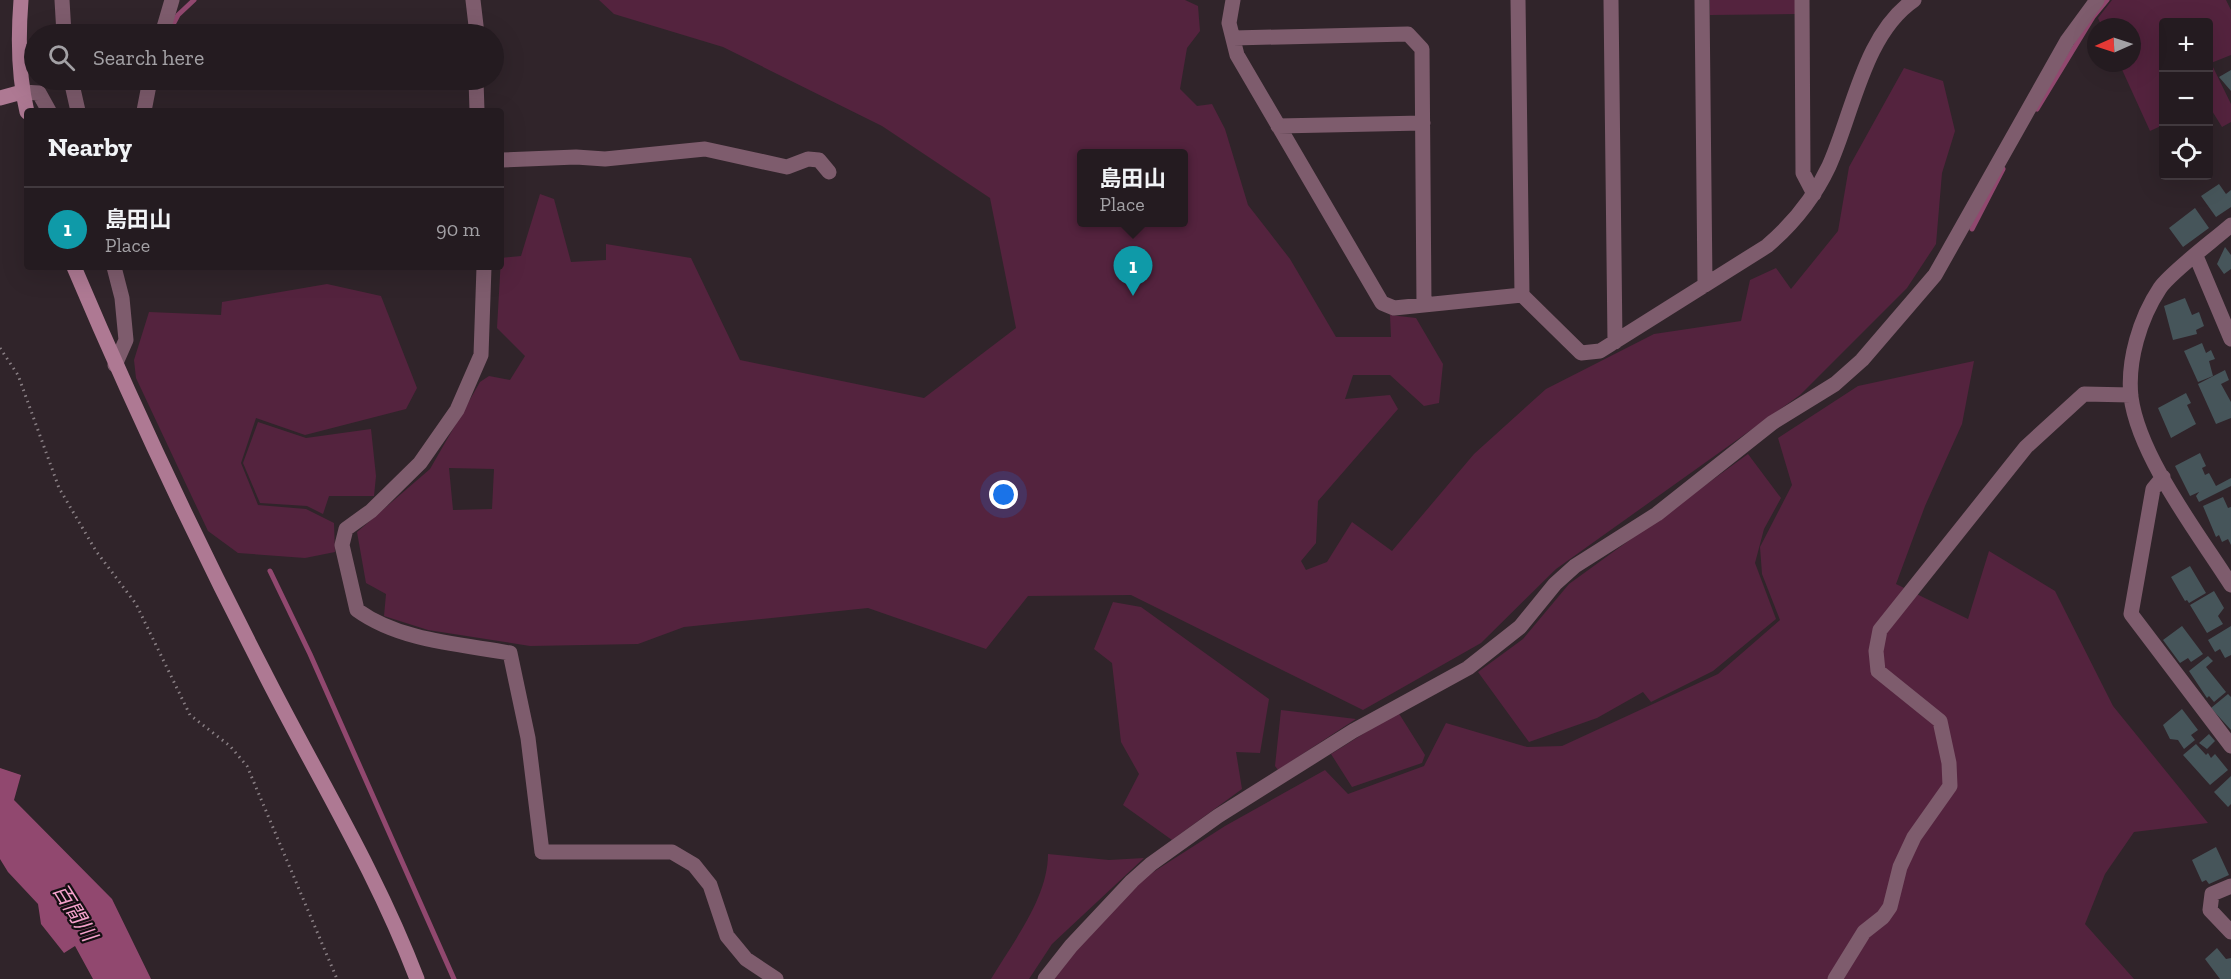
<!DOCTYPE html>
<meta charset="utf-8">
<style>
:root{--surface:#241b20;--page:#2c2429;--text:#f1f3f6;--muted:#a3a1a5;--line:#41393e;--accent:#5bc7e7}
body{margin:0;font-family:"Zilla Slab","Noto Sans JP",serif;background:var(--page);color:var(--text)}
.controls{position:absolute;right:18px;top:18px;display:grid;overflow:hidden;border-radius:6px;box-shadow:0 6px 24px #0002}
.controls button{width:54px;height:54px;display:grid;place-items:center;padding:0;border:0;border-bottom:2px solid var(--line);background:var(--surface);color:var(--text);font:30px sans-serif}
.compass{position:absolute;left:2087px;top:18px;width:54px;height:54px;border-radius:50%;background:var(--surface);box-shadow:0 6px 24px #0002;rotate:267deg}
.you{position:absolute;left:1004px;top:495px;width:21px;height:21px;margin:-15px;border:4px solid #fff;border-radius:50%;background:#1a73e8;box-shadow:0 0 0 9px #1a73e833}
.badge{display:grid;place-items:center;width:39px;height:39px;border-radius:50%;background:var(--accent);color:#fff;font-size:20px;font-weight:700}
.pin{position:absolute;translate:-50% -50px;filter:drop-shadow(0 2px 3px #0008)}
.pin::after{content:'';position:absolute;top:32px;width:21px;height:18px;background:inherit;clip-path:polygon(0 0,100% 0,50% 100%)}
.popup{position:absolute;left:1077px;top:149px;width:111px;height:78px;box-sizing:border-box;display:grid;place-content:center;border-radius:6px;background:var(--surface);filter:drop-shadow(0 2px 4px #0005);font-size:20px;white-space:nowrap;color:var(--muted)}
.popup b{font-size:22px;color:var(--text)}
.popup::after{content:'';position:absolute;left:50%;top:100%;margin-left:-12px;border:12px solid transparent;border-top-color:var(--surface)}
.list{margin:0;padding:0;list-style:none}
h2{display:flex;justify-content:space-between;align-items:center;height:78px;margin:0;padding:0 24px;font-size:26px}
h2 small{font-size:20px;font-weight:400;color:var(--muted)}
.list li{display:grid;grid-template-columns:39px 1fr auto;gap:18px;align-items:center;box-sizing:border-box;height:84px;padding:0 24px;border-top:2px solid var(--line)}
.list b{display:block;font-size:22px;white-space:nowrap}
.list p{margin:0;font-size:20px;white-space:nowrap;color:var(--muted)}
.list em{font-size:20px;font-style:normal;color:var(--muted)}
.icon{flex:none;width:33px;height:33px;fill:none;stroke:currentColor;stroke-width:2;stroke-linecap:round;stroke-linejoin:round}
.map{position:relative;flex:none;width:2231px;height:979px;overflow:hidden}
.search{position:absolute;background:var(--surface);box-shadow:0 6px 24px #0002;left:24px;top:24px;width:480px;height:66px;display:flex;align-items:center;gap:15px;box-sizing:border-box;padding:0 21px;border-radius:33px;color:var(--muted);font-size:22px}
.panel{position:absolute;background:var(--surface);box-shadow:0 6px 24px #0002;left:24px;top:108px;width:480px;height:162px;border-radius:6px}
.map>svg:first-child{display:block}
.green{fill:#54233e;fill-rule:evenodd}
.water{fill:#91486f}
.lines{fill:none;stroke-linecap:round;stroke-linejoin:round}
.stream{stroke:#91486f;stroke-width:5}
.building{fill:#46555a}
.path{stroke:#897f84;stroke-width:3;stroke-dasharray:1.5 4.5;stroke-linecap:butt}
.street{stroke:#7e5c6d;stroke-width:15}
.secondary{stroke:#ae7993;stroke-width:15}
.labels{text-anchor:middle;dominant-baseline:central;stroke-width:4.5;stroke-linejoin:round;paint-order:stroke}
.water-label{font-size:21px;font-style:italic;fill:#f5a2cc;stroke:#140f12}
</style>
<div class="map">
<svg width="2231" height="979" viewBox="0 0 2231 979">
<rect width="100%" height="100%" fill="#30242a"/>
<path class="green" d="M 599,0 L 1185,0 L 1198,6 L 1200,31 L 1187,48 L 1180,89 L 1197,106 L 1212,104 L 1225,129 L 1248,205 L 1290,259 L 1336,337 L 1391,337 L 1390,315 L 1416,318 L 1443,364 L 1439,403 L 1424,406 L 1390,375 L 1353,375 L 1345,399 L 1390,395 L 1398,409 L 1318,501 L 1316,543 L 1301,561 L 1306,570 L 1327,562 L 1352,522 L 1392,551 L 1474,454 L 1546,389 L 1654,334 L 1741,321 L 1750,280 L 1776,268 L 1791,289 L 1838,231 L 1849,167 L 1904,68 L 1943,81 L 1955,131 L 1942,173 L 1936,244 L 1907,288 L 1800,395 L 1556,569 L 1481,643 L 1363,710 L 1131,595 L 1028,596 L 986,649 L 868,608 L 684,627 L 638,644 L 530,646 L 428,630 L 384,616 L 386,594 L 366,583 L 357,532 L 430,469 L 480,382 L 489,376 L 510,380 L 525,356 L 497,328 L 501,258 L 521,256 L 540,194 L 554,199 L 571,262 L 606,260 L 606,244 L 691,258 L 740,360 L 924,398 L 1016,328 L 990,198 L 882,126 L 723,47 L 614,14 ZM 1082,154 L 1184,154 L 1184,222 L 1082,222 ZM 449,468 L 494,469 L 492,509 L 453,510 Z
M 1710,0 L 1795,0 L 1795,14 L 1710,15 Z
M 2112,0 L 2226,0 L 2231,10 L 2231,55 L 2211,63 L 2231,104 L 2231,122 L 2222,127 L 2209,106 L 2208,22 L 2164,22 L 2163,125 L 2150,131 L 2119,63 L 2132,63 L 2132,27 L 2102,27 L 2098,18 Z
M 327,284 L 381,296 L 417,388 L 406,409 L 305,435 L 256,418 L 241,463 L 258,505 L 306,509 L 334,523 L 335,552 L 305,558 L 238,553 L 208,531 L 136,378 L 134,360 L 149,312 L 221,315 L 222,302 Z
M 1974,361 L 1962,424 L 1925,506 L 1896,584 L 1968,619 L 1989,551 L 2055,591 L 2113,706 L 2208,823 L 2134,832 L 2105,874 L 2085,924 L 2134,979 L 1051,979 L 1133,885 L 1225,826 L 1325,770 L 1348,794 L 1424,766 L 1446,723 L 1527,747 L 1562,746 L 1718,674 L 1780,620 L 1762,574 L 1760,547 L 1792,485 L 1778,438 L 1858,386 Z
M 258,422 L 306,438 L 371,429 L 376,476 L 374,496 L 329,496 L 323,514 L 307,506 L 260,503 L 243,463 Z
M 1748,454 L 1781,498 L 1764,529 L 1755,563 L 1776,619 L 1713,671 L 1651,702 L 1643,692 L 1597,718 L 1529,742 L 1478,672 L 1523,639 L 1569,584 Z
M 1113,602 L 1141,607 L 1269,699 L 1260,753 L 1236,752 L 1242,789 L 1172,840 L 1123,805 L 1139,774 L 1121,742 L 1112,663 L 1094,649 Z
M 1281,710 L 1356,719 L 1278,770 L 1275,766 Z
M 1398,712 L 1425,755 L 1422,763 L 1352,787 L 1331,754 Z
M 1048,854 L 1109,860 L 1144,858 L 1052,944 L 1029,979 L 991,979 C 1013,942 1048,898 1048,854 Z"/>
<path class="water" d="M 0,768 L 21,775 L 14,800 L 112,899 L 151,979 L 93,979 L 75,946 L 64,953 L 41,924 L 38,904 L 8,872 L 0,859 Z"/>
<g class="lines">
<path class="stream" d="M 170,30 L 178,15 L 194,0
M 2037,109 L 2093,17 L 2107,0
M 1972,229 L 2003,169
M 270,571 L 310,654 L 454,979"/>
</g>
<path class="building" d="M 2231,70 L 2231,91 L 2219,77 Z
M 2219,184 L 2226,194 L 2231,190 L 2231,207 L 2216,217 L 2201,196 Z
M 2195,208 L 2209,228 L 2183,247 L 2169,228 Z
M 2225,247 L 2231,255 L 2231,269 L 2224,274 L 2217,264 Z
M 2185,298 L 2192,315 L 2199,312 L 2204,326 L 2196,330 L 2197,334 L 2173,340 L 2164,306 Z
M 2202,343 L 2206,353 L 2211,350 L 2215,359 L 2209,361 L 2213,376 L 2198,382 L 2184,351 Z
M 2225,370 L 2229,380 L 2221,384 L 2231,402 L 2231,418 L 2216,424 L 2198,384 Z
M 2186,393 L 2191,403 L 2187,405 L 2196,424 L 2171,438 L 2158,408 Z
M 2200,453 L 2206,466 L 2202,468 L 2205,475 L 2209,473 L 2216,486 L 2231,478 L 2231,486 L 2199,502 L 2196,496 L 2199,492 L 2190,496 L 2175,466 Z
M 2223,497 L 2228,508 L 2231,507 L 2231,545 L 2228,539 L 2222,542 L 2219,535 L 2216,537 L 2203,506 Z
M 2190,566 L 2206,593 L 2189,603 L 2187,600 L 2185,601 L 2171,577 Z
M 2214,591 L 2224,608 L 2218,616 L 2223,624 L 2207,633 L 2190,605 Z
M 2182,626 L 2203,654 L 2191,662 L 2188,658 L 2180,663 L 2163,640 Z
M 2231,626 L 2231,655 L 2225,658 L 2220,649 L 2215,652 L 2208,640 Z
M 2208,656 L 2213,661 L 2206,667 L 2226,692 L 2214,702 L 2209,696 L 2207,698 L 2189,671 Z
M 2228,694 L 2231,697 L 2231,730 L 2211,708 Z
M 2182,709 L 2198,730 L 2191,735 L 2195,740 L 2184,749 L 2178,740 L 2170,739 L 2163,725 Z
M 2209,734 L 2215,741 L 2207,749 L 2199,743 Z
M 2196,744 L 2206,755 L 2208,753 L 2211,758 L 2215,754 L 2228,770 L 2210,785 L 2183,755 Z
M 2231,776 L 2231,804 L 2228,807 L 2214,792 Z
M 2216,847 L 2229,875 L 2209,884 L 2206,880 L 2202,882 L 2192,860 Z
M 2217,948 L 2226,959 L 2231,958 L 2231,979 L 2220,979 L 2205,959 Z"/>
<g class="lines">
<path class="path" d="M 0,348 L 18,375 L 59,488 L 96,551 L 136,604 L 190,715 L 230,746 L 247,766 L 337,979"/>
<path class="street" d="M 62,0 L 64,34
M 473,0 L 477,34
M 1233,0 L 1229,23 L 1237,55 L 1382,303 L 1394,308 L 1404,307 L 1522,295
M 1518,0 L 1522,295 L 1581,353 L 1600,351 L 1767,246 C 1794,223 1814,198 1829,166 C 1853,113 1864,34 1914,0
M 1611,0 L 1615,342
M 1702,0 L 1705,285
M 1802,0 L 1803,173 L 1814,194
M 162,34 L 172,0
M 1233,38 L 1408,34 L 1422,49 L 1424,305
M 71,80 L 78,111
M 476,80 L 477,111
M 22,92 L 39,93 L 49,111
M 144,111 L 150,80
M 1278,126 L 1423,123
M 501,160 L 576,157 L 605,159 L 705,149 L 787,167 L 808,159 L 819,160 L 829,172
M 2231,225 C 2214,240 2171,272 2160,288 C 2140,318 2127,361 2131,397 C 2139,457 2198,533 2231,585
M 2196,256 L 2231,339
M 114,267 L 122,298 L 126,340 L 115,365
M 484,267 L 481,355 L 457,410 L 420,463 L 371,511 L 346,529 L 342,545 L 357,610 C 400,641 459,644 510,653 L 528,738 L 542,852 L 672,852 L 694,865 L 710,885 L 727,936 L 746,959 L 776,979
M 2163,477 L 2153,489 L 2131,614 L 2231,746
M 2231,886 L 2212,894 L 2210,910 L 2231,932
M 1045,979 L 1071,946 L 1132,881 L 1151,864 L 1218,816 L 1353,731 L 1468,668 L 1520,627 L 1555,584 L 1575,566 L 1657,514 L 1772,423 L 1835,384 L 1862,360 L 1935,275 L 2067,41 L 2097,0
M 1835,979 L 1864,932 L 1883,917 L 1890,907 L 1900,867 L 1914,837 L 1950,786 L 1949,763 L 1940,721 L 1878,671 L 1876,651 L 1880,630 L 2026,447 L 2084,394 L 2131,395"/>
<path class="secondary" d="M 21,0 C 18,38 18,75 27,112
M 0,98 L 22,92
M 74,267 C 132,404 195,538 263,670 C 315,773 376,871 417,979"/>
</g>
<g class="labels">
<g class="water-label">
<text transform="translate(75 912) rotate(58)">百間川</text>
</g>
</g>
</svg>
<div class="controls">
<button>+</button>
<button>−</button>
<button><svg class="icon" aria-label="locate" viewBox="0 0 24 24"><circle cx="12" cy="12" r="6"/><path d="M12 2v4M12 18v4M2 12h4M18 12h4"/></svg></button>
</div>
<svg class="compass" viewBox="-18 -18 36 36"><path d="M0-13l5 13h-10z" fill="#e53935"/><path d="M0 13l5-13h-10z" fill="#a3a1a5"/></svg>
<div class="you"></div>
<div class="pin badge" style="left:1133px;top:296px;background:#0f9aa8">1</div>
<div class="popup"><b>島田山</b>Place</div>
<div class="search"><svg class="icon" aria-label="search" viewBox="0 0 24 24"><circle cx="10" cy="10" r="6"/><path d="M15 15l6 6"/></svg>Search here</div>
<section class="panel">
<h2>Nearby<small></small></h2>
<ul class="list">
<li><span class="badge" style="background:#0f9aa8">1</span><div><b>島田山</b><p>Place</p></div><em>90 m</em></li>
</ul>
</section>
</div>
